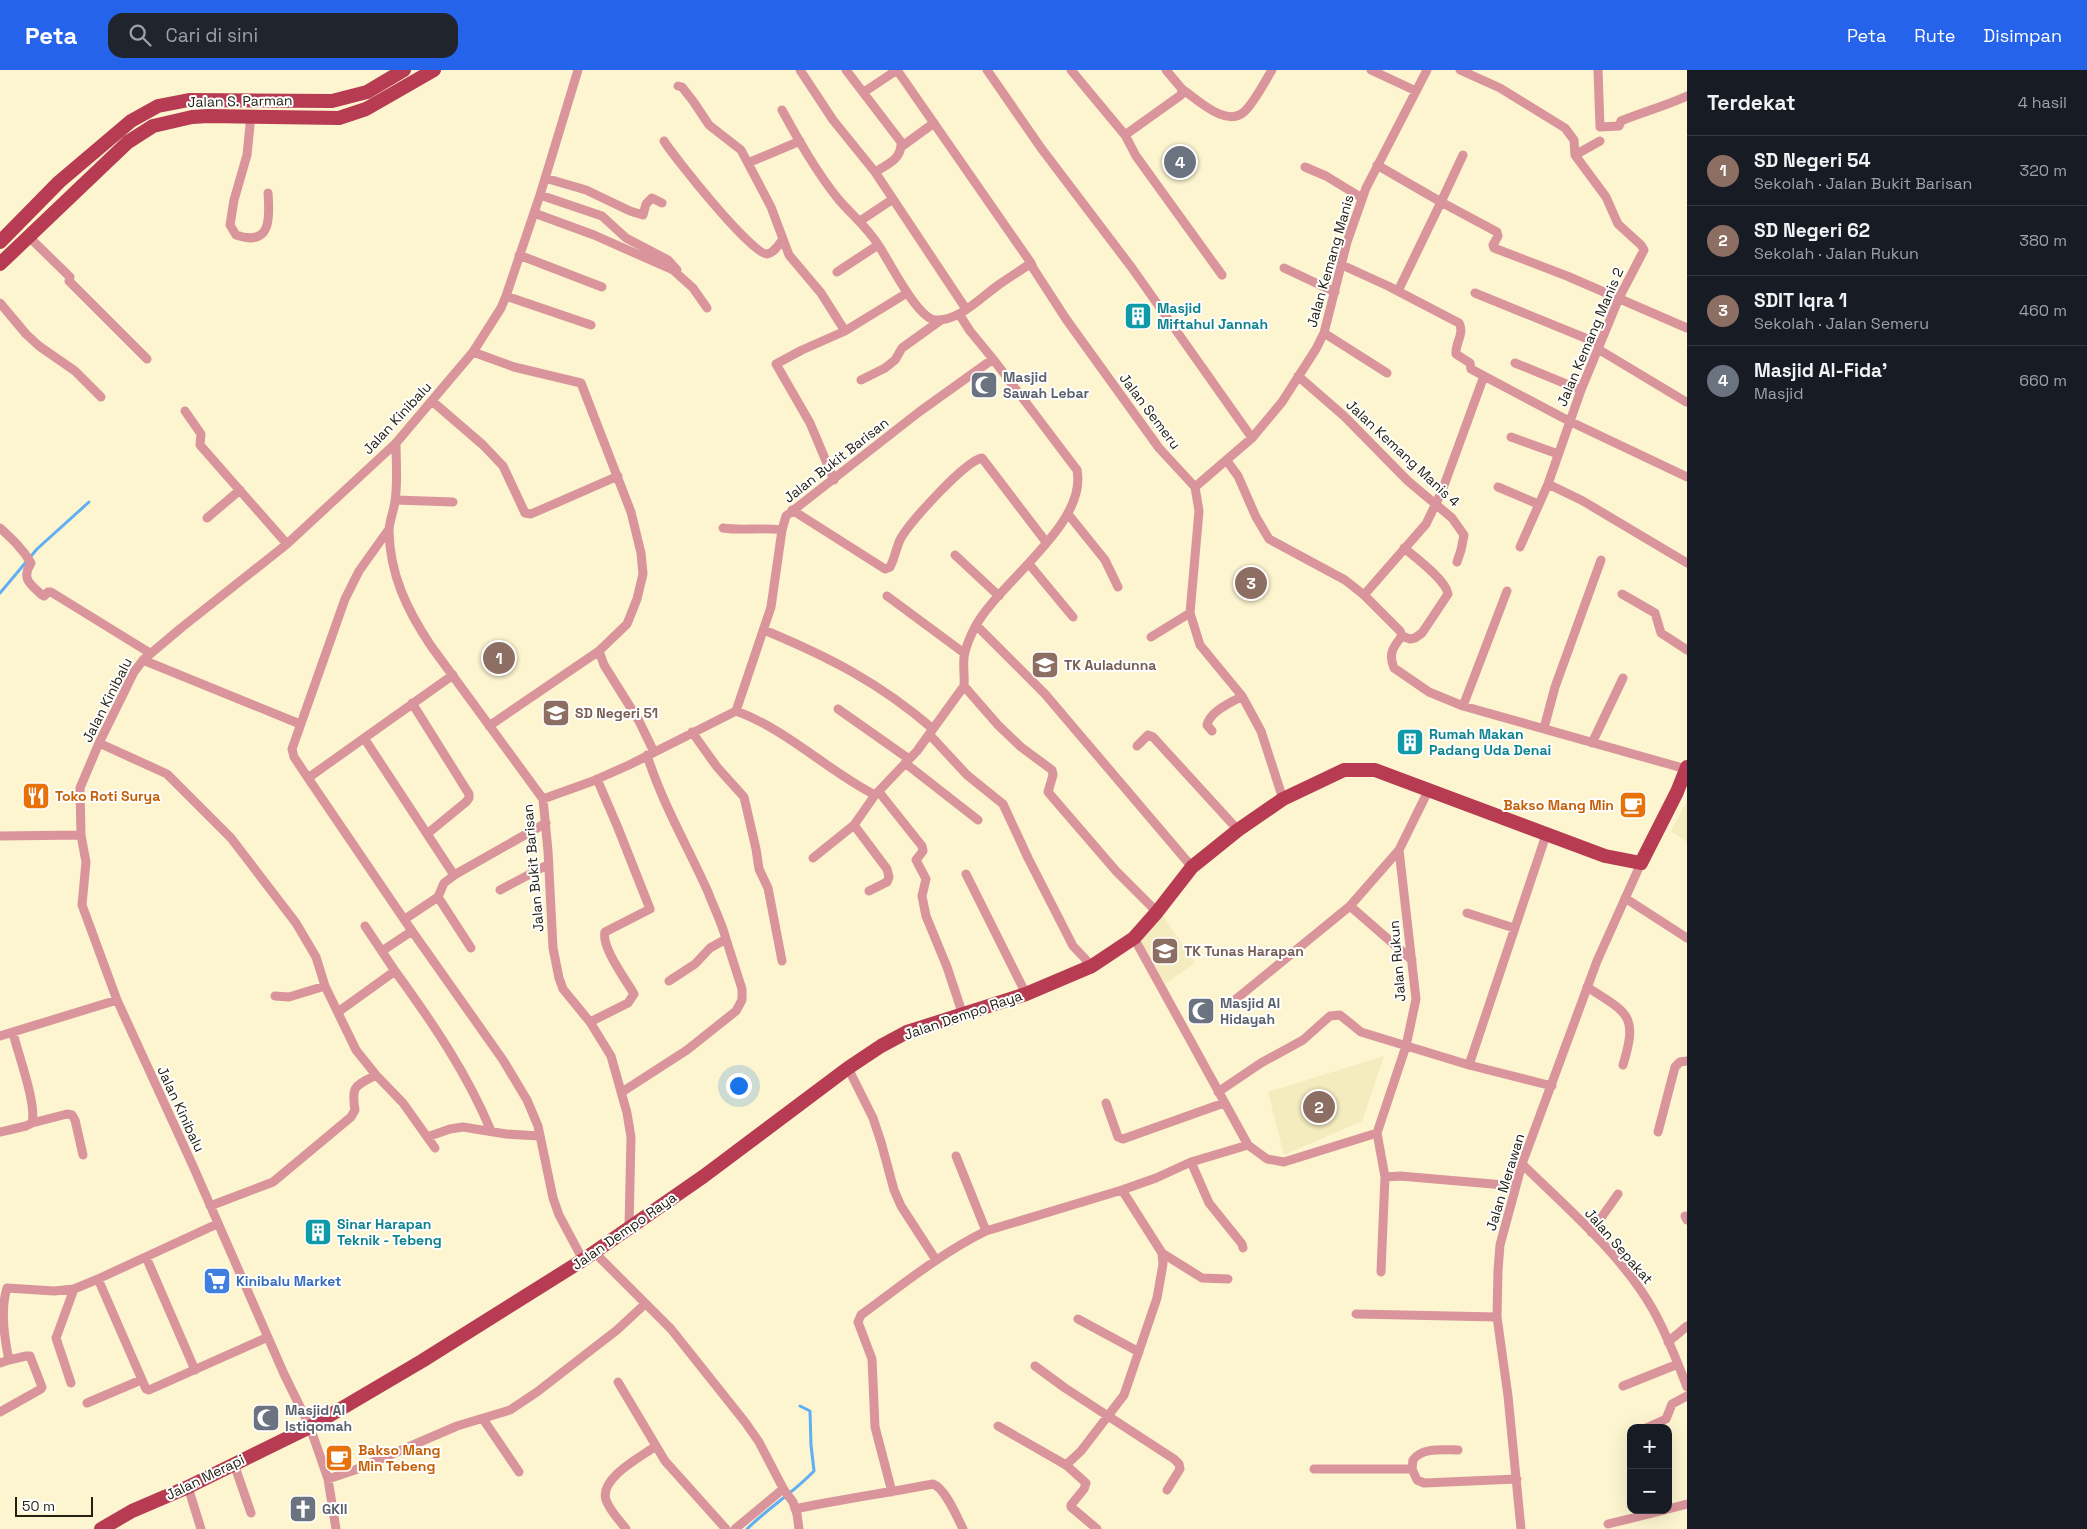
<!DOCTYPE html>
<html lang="id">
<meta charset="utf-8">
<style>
:root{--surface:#171b24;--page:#20242c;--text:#f1f3f6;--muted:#9ea1a6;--line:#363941;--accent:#2563eb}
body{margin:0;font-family:"Space Grotesk",sans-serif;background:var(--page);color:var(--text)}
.controls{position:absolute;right:15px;bottom:15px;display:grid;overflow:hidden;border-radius:10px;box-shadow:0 5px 20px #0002}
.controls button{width:45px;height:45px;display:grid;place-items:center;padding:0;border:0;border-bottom:1px solid var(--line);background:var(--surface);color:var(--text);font:25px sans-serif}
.scale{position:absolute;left:15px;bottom:12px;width:78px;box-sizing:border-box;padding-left:5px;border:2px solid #242113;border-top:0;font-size:14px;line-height:18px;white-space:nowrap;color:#242113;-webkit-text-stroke:4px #fff;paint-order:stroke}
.you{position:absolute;left:738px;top:1015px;width:18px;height:18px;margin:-12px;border:4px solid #fff;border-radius:50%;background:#1a73e8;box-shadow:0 0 0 8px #1a73e833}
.badge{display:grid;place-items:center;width:32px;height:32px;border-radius:50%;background:var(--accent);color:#fff;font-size:16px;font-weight:700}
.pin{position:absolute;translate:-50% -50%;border:2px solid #fff;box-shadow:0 1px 5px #0006}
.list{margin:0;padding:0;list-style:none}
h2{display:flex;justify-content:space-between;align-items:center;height:65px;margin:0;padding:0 20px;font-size:21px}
h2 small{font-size:16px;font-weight:400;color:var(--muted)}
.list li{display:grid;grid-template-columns:32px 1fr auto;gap:15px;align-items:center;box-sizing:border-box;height:70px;padding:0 20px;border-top:1px solid var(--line)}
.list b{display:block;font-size:19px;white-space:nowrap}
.list p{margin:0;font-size:16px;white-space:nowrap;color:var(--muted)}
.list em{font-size:16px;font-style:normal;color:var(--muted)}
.icon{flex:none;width:28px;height:28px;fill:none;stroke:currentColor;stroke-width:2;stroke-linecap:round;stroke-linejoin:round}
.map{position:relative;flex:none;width:1687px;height:1459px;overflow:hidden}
header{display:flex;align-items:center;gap:30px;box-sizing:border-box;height:70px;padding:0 25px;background:var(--accent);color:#fff}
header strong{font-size:24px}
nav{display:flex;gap:28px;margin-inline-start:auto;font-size:18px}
.search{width:350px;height:45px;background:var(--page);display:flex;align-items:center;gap:12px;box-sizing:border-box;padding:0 18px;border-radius:15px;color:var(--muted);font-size:19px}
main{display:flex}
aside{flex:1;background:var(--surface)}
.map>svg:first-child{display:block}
.built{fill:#f4ebbe}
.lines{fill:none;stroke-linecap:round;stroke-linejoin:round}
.stream{stroke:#60aef3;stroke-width:3}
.minor{stroke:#da949b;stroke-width:9}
.primary{stroke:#b73b52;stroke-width:14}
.labels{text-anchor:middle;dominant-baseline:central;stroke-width:4;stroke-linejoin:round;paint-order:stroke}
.street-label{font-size:14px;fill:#242113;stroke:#fff}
.culture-label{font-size:14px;font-weight:bold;fill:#0d838f;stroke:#fff;text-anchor:start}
.worship-label{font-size:14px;font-weight:bold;fill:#5b616d;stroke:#fff;text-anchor:start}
.education-label{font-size:14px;font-weight:bold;fill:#785e54;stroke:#fff;text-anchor:start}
.food-label{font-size:14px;font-weight:bold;fill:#c56008;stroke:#fff;text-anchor:start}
.shop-label{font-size:14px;font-weight:bold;fill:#366cbe;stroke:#fff;text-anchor:start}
</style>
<header>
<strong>Peta</strong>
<div class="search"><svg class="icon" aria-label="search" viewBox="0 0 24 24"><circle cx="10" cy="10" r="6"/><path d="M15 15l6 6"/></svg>Cari di sini</div>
<nav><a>Peta</a><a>Rute</a><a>Disimpan</a></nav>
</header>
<main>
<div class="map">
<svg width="1687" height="1459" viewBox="0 0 1687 1459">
<rect width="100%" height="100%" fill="#fcf5cf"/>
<path class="built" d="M 1687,731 L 1687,772 L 1671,761 Z
M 1159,840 L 1195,893 L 1165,914 L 1137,868 Z
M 1384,986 L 1362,1051 L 1284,1085 L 1268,1022 Z"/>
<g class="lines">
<path class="stream" d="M 0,523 L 37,479 L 89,432
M 747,1459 C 768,1438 793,1423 814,1401 L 811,1375 L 810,1341 L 800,1336"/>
<path class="minor" d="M 800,0 L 833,50 L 875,102 L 966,239
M 846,0 L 901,72 C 902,89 888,94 875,102
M 897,0 L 1031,193 L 1033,198 L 1066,249 L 1159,378 L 1195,417 L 1199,441 L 1190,543 L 1200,575 L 1242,626 L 1261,661 L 1283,729
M 987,0 L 1041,78 L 1132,198 L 1252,368
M 1071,0 L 1125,65 L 1136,86 L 1222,205
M 1371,0 L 1416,21
M 1460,0 L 1500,18 L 1565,58 L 1574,70 L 1575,85 L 1606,127 L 1618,154 L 1641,175 L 1644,180 L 1619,228 L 1581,320 L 1548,414 L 1520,477
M 1598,0 L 1600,57 L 1619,56 L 1621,51 C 1643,42 1665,36 1687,26
M 678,16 L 682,17 L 693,31 L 709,55 L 741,80 L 771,137 L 789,185 L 821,223 L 845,261 L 802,280 L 776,294 L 810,353 L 834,410
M 1182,19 C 1198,30 1228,60 1246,40 C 1256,29 1264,13 1272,0
M 864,22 L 897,0
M 782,40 C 799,71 817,103 839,130 C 852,145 868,158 879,176 C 889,191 917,248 935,250 C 959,251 979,229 997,216 C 1008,208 1020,201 1031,193
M 251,45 L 247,85 L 234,130 L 230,155 L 236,165 C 271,177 270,149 268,123
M 1125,65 L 1181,25 L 1182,19 L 1166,0
M 664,71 C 674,87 752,185 767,184 C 774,183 779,174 783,169
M 901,77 L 934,53
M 1463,85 L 1441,132 L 1497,162 L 1498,166 L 1493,175 L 1494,178 L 1567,206 L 1687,258
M 1575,85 L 1600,71
M 748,93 L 800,71
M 1377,95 L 1441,132 L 1398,221
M 1305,97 L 1326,106 L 1362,128
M 545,108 L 586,120 L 630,141 L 643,145 L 646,134 L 652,128 L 662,133
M 540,125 L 602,146 L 626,168 L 668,190 L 677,200
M 534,143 L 594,165 L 673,200 L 693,218 L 707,238
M 860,151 L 893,129
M 28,166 L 70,207 L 69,211 L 147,289
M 519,185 L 602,217
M 1342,195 L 1388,216 L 1459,253 C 1465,264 1455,272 1456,284 L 1470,293 L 1471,299 L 1484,306
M 1284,198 L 1335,222
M 837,202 L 878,175
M 1475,223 L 1600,274
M 506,226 L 591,255
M 0,233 L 26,264 L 39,276 L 75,301 L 101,327
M 845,261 L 907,223
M 1324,263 L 1387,303
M 1598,279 L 1686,332
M 473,282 L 514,297 L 581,313 L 631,442 L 641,483 L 643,504 L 637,529 L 627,554 L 599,581 L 489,656
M 1515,293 L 1581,320
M 1298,306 L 1344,346 L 1408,411 L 1452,448 L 1464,465 L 1461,480 L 1457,492
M 861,310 L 885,298 L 895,290 L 902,278 L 941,250
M 432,331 L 483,375 L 503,396 L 525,443 L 531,444 L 618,406
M 185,341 L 201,364 L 200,375 L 287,474
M 1511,367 L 1558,384
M 396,373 C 396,392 398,413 395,431 C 394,441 389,451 389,461 C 390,505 407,540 431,576 L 543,729 L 548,781 L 553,878 L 559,908 L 563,919 L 590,952 L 611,986 L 627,1043 L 631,1067 L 629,1158
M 1227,391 L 1238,406 L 1256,447 L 1269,469 L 1345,510 L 1364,525
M 1548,414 L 1583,431 L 1687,493
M 1195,417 L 1252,368 L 1282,332 L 1316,279 L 1324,263 L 1347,172 L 1366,118 L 1427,0
M 1498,417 L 1538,434
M 396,430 L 453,432
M 792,440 L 885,499 L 890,497 C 895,488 896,477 901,468 C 911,451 965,391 982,388 L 1046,472
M 1068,444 L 1105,490 L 1118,517
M 207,448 L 240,420
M 0,458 C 12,469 23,479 31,493 C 21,509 30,514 42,525 L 44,526 L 48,522 L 51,522 L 150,583
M 723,458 C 743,461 762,457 782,460
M 389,459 L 359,501 L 345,529 L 292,679 L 294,687 L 308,708 L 412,861 L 503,990 L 527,1030 L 538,1056 L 553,1128 L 559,1145 L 583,1190
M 955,485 L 999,526
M 1029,494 L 1073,547
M 1622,524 L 1655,543 L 1661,563 L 1687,580
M 887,526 L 964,583
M 976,555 L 1045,624 L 1192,797
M 764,560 C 829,587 880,613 933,659
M 1402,566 L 1410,569 L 1415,568 L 1422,563 L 1448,524 C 1446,510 1416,488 1404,478
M 1151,567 L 1190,543
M 599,581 L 604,595 L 639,651 L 654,682
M 143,590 L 300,654
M 964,616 L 998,655 L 1021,677 L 1052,700 L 1053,705 L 1048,722 L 1116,801 L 1157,842
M 412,633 L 469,724 L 469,728 L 466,732 L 427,764
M 1463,636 L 1507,521
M 838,639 L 909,689
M 736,641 L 771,537 L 782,460 L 786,446 L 919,342 L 993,289
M 1544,658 L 1555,617 L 1601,490
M 1212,661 L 1207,655 C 1210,641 1231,633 1242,626
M 692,662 L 717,697 L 744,727 L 756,779 L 759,799 L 768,818 L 782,891
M 929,664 L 967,705 L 1003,734 L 1028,788 L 1073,876 L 1092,896
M 364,668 L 452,802 L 456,804 L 546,753
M 99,673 L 167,704 L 231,768 L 296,853 L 316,887 L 325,916 L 356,980 L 376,1005 L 403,1033 L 435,1078
M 1592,673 L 1623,608
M 1137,676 L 1148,665 L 1153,667 L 1238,760
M 647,685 C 662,733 688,777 708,822 C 714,838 722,853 726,869 L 710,878 L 695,894 L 669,911
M 905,693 L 978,750
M 1686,699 L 1463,636 L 1429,622 L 1394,598 C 1388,584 1393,577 1402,566 L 1400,561 L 1364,525 L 1426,454 L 1442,421 L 1484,306 L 1569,351 L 1687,407
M 308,708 L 453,605
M 879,722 L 922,776 L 923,781 L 916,790 L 926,809 L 922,826 L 926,846 L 947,897 L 963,945
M 543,729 L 593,711 L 629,695 L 736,641 C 786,659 828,701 875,725 L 917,681 L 964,616 C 965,605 962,592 965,582 C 967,573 971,565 975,557 C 999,512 1088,454 1077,400 L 993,289 L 970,261 L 959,244
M 854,755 L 887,799 L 889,807 L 887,812 L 869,821
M 0,766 L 81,765
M 813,788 L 854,755 L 875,725
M 966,804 L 1026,924
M 500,820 L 549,794
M 438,827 L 471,878
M 1625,828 L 1687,868
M 1350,836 L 1412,890
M 1467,843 L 1514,858
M 405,849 L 438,827 L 444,813 L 456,804
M 382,881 L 412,861
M 395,901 C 432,952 467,1003 491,1061
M 1587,917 C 1629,944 1638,945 1623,995
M 275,926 L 289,927 L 325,916
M 1230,934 L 1350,836 L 1399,780
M 338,942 L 395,901 L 365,856
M 590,952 L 628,933 L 634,924 C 626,910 601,877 605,862 L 650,839 L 618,758 L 597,709
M 0,966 L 117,930
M 1469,995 L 1546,765
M 848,998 L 873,1048 L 881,1072 L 894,1120 L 901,1136 L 936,1190
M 622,1022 L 687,980 L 736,941 L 742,930 L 742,919 L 726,869
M 1218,1022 L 1261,993 L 1303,970 L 1330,946 L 1340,945 L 1361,962 L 1469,995 L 1552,1016
M 1106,1033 L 1118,1067 L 1123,1069 L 1224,1033
M 32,1053 L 67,1044 L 72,1045 L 75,1050 L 83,1085
M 0,1062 L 26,1056 L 32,1053 C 37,1034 18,984 13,963
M 1658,1062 L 1675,997 L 1680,992 L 1687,991
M 427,1067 L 450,1059 L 463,1057 L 506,1064 L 540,1066
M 1248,1075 L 1267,1089 L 1284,1092 L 1377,1063
M 956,1086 L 986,1161
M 1191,1092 L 1209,1133 L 1242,1174 L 1243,1178
M 1522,1094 C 1566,1137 1621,1184 1652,1238 C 1666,1262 1677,1291 1687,1317
M 1385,1107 L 1400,1106 L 1516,1116
M 210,1136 L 273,1112 L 351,1047 L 355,1040 C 351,1016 355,1016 376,1005
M 1685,1146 L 1687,1150
M 1591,1162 L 1618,1124
M 594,1182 L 671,1259 L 745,1352 L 759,1372 L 784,1420 L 793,1432 L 797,1444 L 799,1459
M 1162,1183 L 1202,1208 L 1228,1209
M 146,1187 L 195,1300
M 1381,1202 L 1385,1107 L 1377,1063 L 1406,976 L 1416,929 L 1399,780 L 1429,719
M 98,1209 L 146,1319 L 149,1320 L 268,1267
M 1356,1244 L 1497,1247
M 1078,1249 L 1139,1282
M 1668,1272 L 1687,1256
M 0,1293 L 9,1290 C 4,1267 0,1240 7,1218 L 54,1221 L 74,1219 L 98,1209 L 217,1154
M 1035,1296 L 1065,1318 L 1174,1389 L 1179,1394 L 1180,1399 L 1167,1420
M 618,1312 L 665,1391 L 726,1459
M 71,1313 L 56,1268 L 74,1219
M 1623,1316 L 1678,1294
M 87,1333 L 141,1310
M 0,1342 L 41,1319 L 42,1317 L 30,1286 L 26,1286 L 9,1290
M 483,1349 L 519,1402
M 998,1356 L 1066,1395 L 1081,1381 L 1124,1325 L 1157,1228 L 1163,1194 L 1162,1183 L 1122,1120
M 1646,1358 L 1666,1349 L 1672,1334 L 1687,1326
M 234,1394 L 251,1443
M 1066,1395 L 1086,1413 L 1084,1419 L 1071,1435 L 1071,1437 L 1097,1459
M 1314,1399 L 1412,1399 L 1417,1410 L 1424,1413 L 1517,1409
M 1412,1399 L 1413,1390 C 1422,1377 1444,1380 1458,1380
M 328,1409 L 355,1400 L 457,1356 L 510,1340 L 537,1322 L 617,1260 L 645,1234
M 188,1417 L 201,1459
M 892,1422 L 875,1357 L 872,1289 L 858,1252 L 861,1245 C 902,1215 941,1183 986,1161 L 1122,1120 L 1156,1108 L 1191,1092 L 1248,1075 L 1134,868
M 795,1439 C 841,1429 887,1423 933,1414 C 945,1418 957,1447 963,1459
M 1668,1439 L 1687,1434
M 1608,1454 L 1665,1440
M 336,1459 L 328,1409 L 310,1357 L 284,1304 L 193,1096 L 117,930 L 82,835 L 86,792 L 81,765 L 80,718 L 99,673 L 134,602 L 143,590 L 181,558 L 287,474 L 396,373 L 473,282 L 501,238 L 506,226 L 540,125 L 578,0
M 626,1459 C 619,1450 610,1441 606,1430 C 599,1408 641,1387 656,1376
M 735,1459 L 783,1419
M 1521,1459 L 1508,1326 L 1497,1247 L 1498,1200 L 1500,1175 L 1522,1094 L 1597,891 L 1641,793"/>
<path class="primary" d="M 0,172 L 59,112 L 131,51 L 158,36 L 189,30 L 332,31 L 367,22 L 404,0
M 0,194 L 128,72 L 153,56 L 192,47 L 208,46 L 339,48 L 366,39 L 434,0
M 101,1459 L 132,1441 L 188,1417 L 310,1357 L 422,1291 L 583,1190 L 704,1106 L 848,998 L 881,976 L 907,962 L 1026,924 L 1092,896 L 1134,868 L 1157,842 L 1192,797 L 1238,760 L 1283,729 L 1344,700 L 1375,700 L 1605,786 L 1641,793 L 1677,722 L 1687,697"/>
</g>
<defs>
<g id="building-square" transform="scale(1.4375)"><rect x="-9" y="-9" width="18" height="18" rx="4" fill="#0f9aa8" stroke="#fff"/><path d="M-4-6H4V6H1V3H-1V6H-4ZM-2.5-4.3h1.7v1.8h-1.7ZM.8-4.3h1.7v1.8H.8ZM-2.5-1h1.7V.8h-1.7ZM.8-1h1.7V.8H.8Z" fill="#fff"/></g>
<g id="mosque-square" transform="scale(1.4375)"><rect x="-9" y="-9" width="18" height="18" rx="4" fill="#6b7280" stroke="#fff"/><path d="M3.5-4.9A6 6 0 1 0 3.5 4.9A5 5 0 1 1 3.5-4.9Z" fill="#fff"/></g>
<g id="school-square" transform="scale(1.4375)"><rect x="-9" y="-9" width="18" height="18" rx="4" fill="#8d6e63" stroke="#fff"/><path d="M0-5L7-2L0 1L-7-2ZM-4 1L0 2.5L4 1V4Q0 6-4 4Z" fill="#fff"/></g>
<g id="restaurant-square" transform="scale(1.4375)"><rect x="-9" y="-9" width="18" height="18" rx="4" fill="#e8710a" stroke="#fff"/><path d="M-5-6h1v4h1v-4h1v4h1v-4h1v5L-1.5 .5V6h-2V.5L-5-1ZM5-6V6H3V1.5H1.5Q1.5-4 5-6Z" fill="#fff"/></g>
<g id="cafe-square" transform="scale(1.4375)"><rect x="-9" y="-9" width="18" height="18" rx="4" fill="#e8710a" stroke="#fff"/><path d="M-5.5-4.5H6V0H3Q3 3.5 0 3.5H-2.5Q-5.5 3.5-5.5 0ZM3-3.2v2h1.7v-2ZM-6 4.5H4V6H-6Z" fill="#fff"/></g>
<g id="supermarket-square" transform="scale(1.4375)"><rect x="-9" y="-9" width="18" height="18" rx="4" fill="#3f7fe0" stroke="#fff"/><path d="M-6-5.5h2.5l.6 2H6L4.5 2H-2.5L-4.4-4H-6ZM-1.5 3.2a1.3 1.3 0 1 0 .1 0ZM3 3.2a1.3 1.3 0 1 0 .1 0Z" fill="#fff"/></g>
<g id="church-square" transform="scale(1.4375)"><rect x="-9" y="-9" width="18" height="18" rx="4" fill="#6b7280" stroke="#fff"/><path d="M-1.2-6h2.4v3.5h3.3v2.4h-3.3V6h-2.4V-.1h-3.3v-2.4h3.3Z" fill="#fff"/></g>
</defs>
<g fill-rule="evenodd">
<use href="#building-square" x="1138" y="246"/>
<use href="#mosque-square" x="984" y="315"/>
<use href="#school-square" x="1045" y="595"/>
<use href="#school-square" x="556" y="643"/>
<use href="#building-square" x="1410" y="672"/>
<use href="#restaurant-square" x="36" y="726"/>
<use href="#cafe-square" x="1633" y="735"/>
<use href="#school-square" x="1165" y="881"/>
<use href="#mosque-square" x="1201" y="941"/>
<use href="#building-square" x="318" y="1162"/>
<use href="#supermarket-square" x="217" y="1211"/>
<use href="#mosque-square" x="266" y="1348"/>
<use href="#cafe-square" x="339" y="1388"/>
<use href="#church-square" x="303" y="1439"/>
</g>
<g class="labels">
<g class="street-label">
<text transform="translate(240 31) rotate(-1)">Jalan S. Parman</text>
<text transform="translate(1330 191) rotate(-74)">Jalan Kemang Manis</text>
<text transform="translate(1590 267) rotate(-67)">Jalan Kemang Manis 2</text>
<text transform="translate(1150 341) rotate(53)">Jalan Semeru</text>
<text transform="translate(397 348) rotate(-47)">Jalan Kinibalu</text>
<text transform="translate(1403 383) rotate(43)">Jalan Kemang Manis 4</text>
<text transform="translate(836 390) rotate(-38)">Jalan Bukit Barisan</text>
<text transform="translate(107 630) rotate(-63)">Jalan Kinibalu</text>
<text transform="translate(533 798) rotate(-95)">Jalan Bukit Barisan</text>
<text transform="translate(1397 891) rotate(-95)">Jalan Rukun</text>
<text transform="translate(963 945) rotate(-19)">Jalan Dempo Raya</text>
<text transform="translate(181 1039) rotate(65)">Jalan Kinibalu</text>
<text transform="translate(1505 1112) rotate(-73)">Jalan Merawan</text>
<text transform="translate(624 1161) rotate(-35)">Jalan Dempo Raya</text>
<text transform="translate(1619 1176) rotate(49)">Jalan Sepakat</text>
<text transform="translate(205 1407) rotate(-26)">Jalan Merapi</text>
</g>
<g class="culture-label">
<text x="1157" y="238">Masjid<tspan x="1157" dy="16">Miftahul Jannah</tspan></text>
<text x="1429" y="664">Rumah Makan<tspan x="1429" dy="16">Padang Uda Denai</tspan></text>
<text x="337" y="1154">Sinar Harapan<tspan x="337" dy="16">Teknik - Tebeng</tspan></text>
</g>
<g class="worship-label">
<text x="1003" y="307">Masjid<tspan x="1003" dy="16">Sawah Lebar</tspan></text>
<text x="1220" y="933">Masjid Al<tspan x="1220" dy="16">Hidayah</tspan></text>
<text x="285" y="1340">Masjid Al<tspan x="285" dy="16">Istiqomah</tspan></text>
<text x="322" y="1439">GKII</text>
</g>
<g class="education-label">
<text x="1064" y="595">TK Auladunna</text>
<text x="575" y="643">SD Negeri 51</text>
<text x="1184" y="881">TK Tunas Harapan</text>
</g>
<g class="food-label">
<text x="55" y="726">Toko Roti Surya</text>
<text x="1614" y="735" text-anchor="end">Bakso Mang Min</text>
<text x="358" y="1380">Bakso Mang<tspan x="358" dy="16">Min Tebeng</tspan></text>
</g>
<g class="shop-label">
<text x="236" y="1211">Kinibalu Market</text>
</g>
</g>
</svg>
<div class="controls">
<button>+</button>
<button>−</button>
</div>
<div class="scale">50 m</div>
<div class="you"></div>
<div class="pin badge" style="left:499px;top:588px;background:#8d6e63">1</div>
<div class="pin badge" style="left:1319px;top:1037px;background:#8d6e63">2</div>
<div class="pin badge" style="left:1251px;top:513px;background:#8d6e63">3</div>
<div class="pin badge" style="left:1180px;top:92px;background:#6b7280">4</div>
</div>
<aside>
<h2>Terdekat<small>4 hasil</small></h2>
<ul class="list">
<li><span class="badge" style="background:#8d6e63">1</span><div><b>SD Negeri 54</b><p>Sekolah · Jalan Bukit Barisan</p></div><em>320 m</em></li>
<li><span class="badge" style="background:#8d6e63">2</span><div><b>SD Negeri 62</b><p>Sekolah · Jalan Rukun</p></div><em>380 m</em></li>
<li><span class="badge" style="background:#8d6e63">3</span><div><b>SDIT Iqra 1</b><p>Sekolah · Jalan Semeru</p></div><em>460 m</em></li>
<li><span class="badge" style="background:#6b7280">4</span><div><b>Masjid Al-Fida'</b><p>Masjid</p></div><em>660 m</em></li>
</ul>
</aside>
</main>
